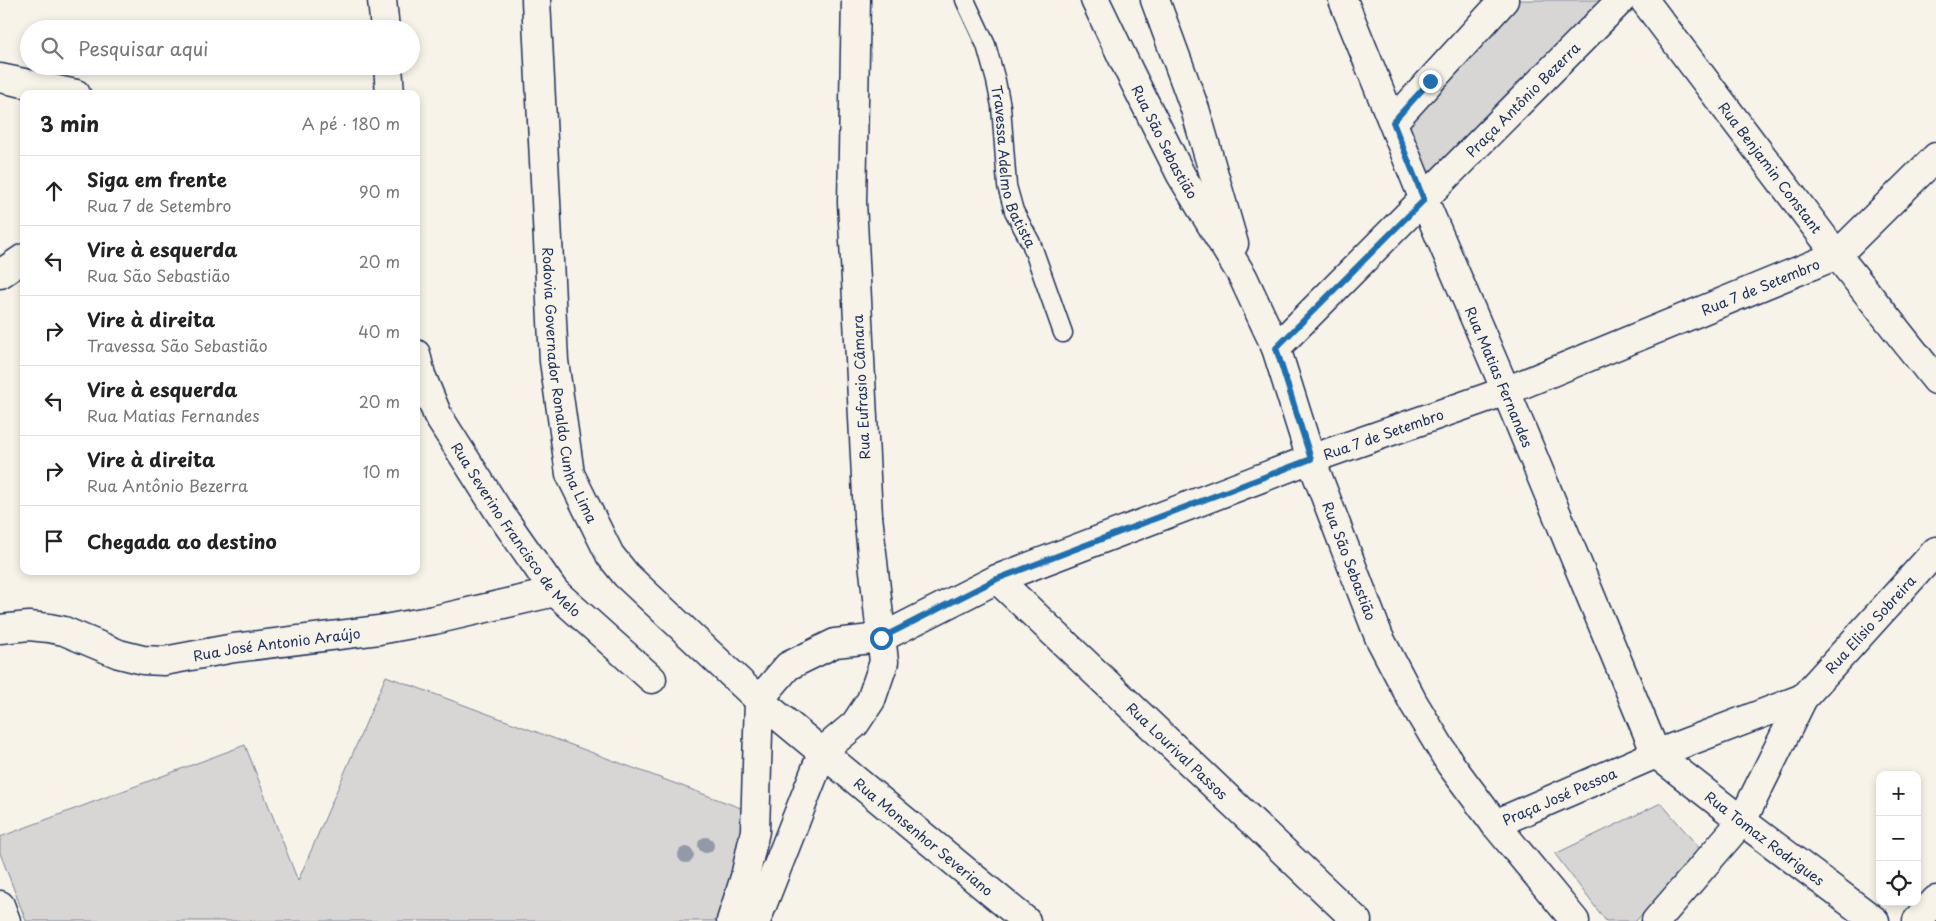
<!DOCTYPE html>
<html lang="pt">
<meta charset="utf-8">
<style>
:root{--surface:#fff;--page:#f6f6f6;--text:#222;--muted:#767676;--line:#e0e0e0}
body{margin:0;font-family:"Playpen Sans",sans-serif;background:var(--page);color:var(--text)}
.controls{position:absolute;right:15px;bottom:15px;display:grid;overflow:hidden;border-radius:10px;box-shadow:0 2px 8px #0003}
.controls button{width:45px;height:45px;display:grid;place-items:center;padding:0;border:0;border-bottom:1px solid var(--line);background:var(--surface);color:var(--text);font:25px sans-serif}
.stop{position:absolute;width:15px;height:15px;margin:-11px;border:4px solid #1f6fb2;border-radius:50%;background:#fff}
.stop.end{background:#1f6fb2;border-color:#fff;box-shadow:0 1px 5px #0008}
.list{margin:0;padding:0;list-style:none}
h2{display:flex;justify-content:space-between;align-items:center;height:65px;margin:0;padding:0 20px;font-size:21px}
h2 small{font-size:16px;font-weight:400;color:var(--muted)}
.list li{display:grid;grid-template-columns:32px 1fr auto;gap:15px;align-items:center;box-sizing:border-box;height:70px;padding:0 20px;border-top:1px solid var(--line)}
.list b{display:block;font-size:19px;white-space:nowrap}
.list p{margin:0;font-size:16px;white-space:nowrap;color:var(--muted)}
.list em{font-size:16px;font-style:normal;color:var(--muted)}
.icon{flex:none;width:28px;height:28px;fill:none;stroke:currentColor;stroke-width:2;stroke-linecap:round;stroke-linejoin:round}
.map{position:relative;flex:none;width:1936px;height:921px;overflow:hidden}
.search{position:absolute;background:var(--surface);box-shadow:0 2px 8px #0003;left:20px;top:20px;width:400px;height:55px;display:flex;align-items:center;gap:12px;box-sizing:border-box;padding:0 18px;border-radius:28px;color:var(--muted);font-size:19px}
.panel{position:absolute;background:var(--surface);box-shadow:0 2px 8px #0003;left:20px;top:90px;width:400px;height:485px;border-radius:10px}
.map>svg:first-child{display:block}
.green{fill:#d7d6d4;stroke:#798299}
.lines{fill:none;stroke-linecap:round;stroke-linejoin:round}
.service-casing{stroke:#1b2f5e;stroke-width:21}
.minor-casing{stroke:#1b2f5e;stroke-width:31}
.primary-casing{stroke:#1b2f5e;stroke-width:31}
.service{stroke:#f7f3e8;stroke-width:18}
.minor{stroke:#f7f3e8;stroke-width:28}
.primary{stroke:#f7f3e8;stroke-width:28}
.tree{fill:#9399a9}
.route{stroke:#1f6fb2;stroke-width:6}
.labels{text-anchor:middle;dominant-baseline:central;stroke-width:4.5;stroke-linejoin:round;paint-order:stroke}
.street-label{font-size:14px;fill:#1b2f5e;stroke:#f7f3e8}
</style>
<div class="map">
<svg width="1936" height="921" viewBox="0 0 1936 921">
<rect width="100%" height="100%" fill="#f7f3e8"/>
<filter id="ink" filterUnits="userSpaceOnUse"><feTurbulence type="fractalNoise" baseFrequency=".02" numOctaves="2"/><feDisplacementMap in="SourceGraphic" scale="10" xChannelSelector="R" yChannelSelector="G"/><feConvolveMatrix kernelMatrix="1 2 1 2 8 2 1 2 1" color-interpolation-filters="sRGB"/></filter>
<g filter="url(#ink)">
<path class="green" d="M 1519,0 L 1601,0 L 1430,176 L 1405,119 Z
M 386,676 L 749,811 L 740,868 L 717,921 L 26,921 L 0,853 L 0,837 L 245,745 L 298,881 Z
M 1661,803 L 1700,849 L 1636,921 L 1606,921 L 1555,854 Z"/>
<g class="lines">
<g class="service-casing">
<g id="service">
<path id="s1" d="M 965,0 L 986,45 L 996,81 L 1001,106 L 1007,186 L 1014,211 L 1031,243 L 1063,333"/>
</g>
</g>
<g class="minor-casing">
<g id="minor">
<path d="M 382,0 L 385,29"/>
<path id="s2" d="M 1095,0 L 1130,73 L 1181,175 L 1243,277 L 1276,348 L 1311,459 L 1379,637 L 1413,702 L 1451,765 L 1495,824 L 1575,921"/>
<path d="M 1155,0 L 1195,109 L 1234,244"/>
<path id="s3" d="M 1343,0 L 1424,200 L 1506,391 L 1656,754 L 1742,821 L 1875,921"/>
<path id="s4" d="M 1644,0 L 1837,255 L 1936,380"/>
<path d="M 388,66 L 390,94"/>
<path d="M 0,78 L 76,94"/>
<path d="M 1393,122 L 1504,0"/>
<path d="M 0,274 L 24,258"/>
<path id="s5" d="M 1276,348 L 1621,0"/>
<path id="s6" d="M 416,354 L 421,375 L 438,416 L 499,512 L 555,592 L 652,679"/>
<path id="s7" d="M 997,579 L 1357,921"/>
<path id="s8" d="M 0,629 L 29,626 L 49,628 L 64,631 L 119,654 L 143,660 L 164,661 L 234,648 L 379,630 L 434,620 L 555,592"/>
<path id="s9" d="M 759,700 L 788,666 L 835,643 L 881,638 L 997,579 L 1311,459 L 1506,391 L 1837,255 L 1936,157"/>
<path id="s10" d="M 1495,824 L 1656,754 L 1803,698"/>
<path d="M 0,905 L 6,921"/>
<path d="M 756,921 L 823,751 L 855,724 L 871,700 L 884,662 L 868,516 L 852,202 L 856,0"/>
<path id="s11" d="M 1656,921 L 1742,821 L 1803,698 L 1936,551"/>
</g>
</g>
<g class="primary-casing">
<g id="primary">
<path id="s12" d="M 536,0 L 554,361 L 570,474 L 610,555 L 626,575 L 759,700 L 1026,921"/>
<path d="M 731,921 L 745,877 L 755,831 L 759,700"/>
<path d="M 1917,921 L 1936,900"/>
</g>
</g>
<use href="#service" class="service"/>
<use href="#minor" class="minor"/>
<use href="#primary" class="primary"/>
</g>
<g class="tree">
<circle cx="706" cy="845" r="8"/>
<circle cx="686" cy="855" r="8"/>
</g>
</g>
<g class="lines" filter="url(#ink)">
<path class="route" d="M 881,638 L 997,579 L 1311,459 L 1276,348 L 1424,200 L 1393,122 L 1430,81"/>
</g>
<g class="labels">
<g class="street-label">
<text stroke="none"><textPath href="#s5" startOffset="350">Praça Antônio Bezerra</textPath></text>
<text stroke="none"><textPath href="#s2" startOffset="158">Rua São Sebastião</textPath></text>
<text stroke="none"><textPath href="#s1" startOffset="175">Travessa Adelmo Batista</textPath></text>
<text stroke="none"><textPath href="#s4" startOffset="210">Rua Benjamin Constant</textPath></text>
<text stroke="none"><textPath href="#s9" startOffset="1091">Rua 7 de Setembro</textPath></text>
<text stroke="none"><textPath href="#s3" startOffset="408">Rua Matias Fernandes</textPath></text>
<text stroke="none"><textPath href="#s12" startOffset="388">Rodovia Governador Ronaldo Cunha Lima</textPath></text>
<text transform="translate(861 387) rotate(-93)">Rua Eufrasio Câmara</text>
<text stroke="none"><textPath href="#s9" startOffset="686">Rua 7 de Setembro</textPath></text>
<text stroke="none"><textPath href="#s6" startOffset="204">Rua Severino Francisco de Melo</textPath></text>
<text stroke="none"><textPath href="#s2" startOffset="618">Rua São Sebastião</textPath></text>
<text stroke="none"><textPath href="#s11" startOffset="369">Rua Elisio Sobreira</textPath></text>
<text stroke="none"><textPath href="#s8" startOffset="284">Rua José Antonio Araújo</textPath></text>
<text stroke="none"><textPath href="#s7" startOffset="249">Rua Lourival Passos</textPath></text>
<text stroke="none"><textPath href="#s10" startOffset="70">Praça José Pessoa</textPath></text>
<text stroke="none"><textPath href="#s12" startOffset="988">Rua Monsenhor Severiano</textPath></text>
<text stroke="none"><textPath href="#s3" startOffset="954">Rua Tomaz Rodrigues</textPath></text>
</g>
</g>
</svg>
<div class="controls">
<button>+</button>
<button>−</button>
<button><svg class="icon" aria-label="locate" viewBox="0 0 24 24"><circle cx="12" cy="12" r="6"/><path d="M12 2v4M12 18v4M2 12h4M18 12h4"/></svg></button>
</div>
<div class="stop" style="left:881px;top:638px"></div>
<div class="stop end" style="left:1430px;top:81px"></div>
<div class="search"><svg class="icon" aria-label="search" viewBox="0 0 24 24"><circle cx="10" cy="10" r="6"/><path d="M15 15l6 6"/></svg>Pesquisar aqui</div>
<section class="panel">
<h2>3 min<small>A pé · 180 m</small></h2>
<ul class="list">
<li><svg class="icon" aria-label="ahead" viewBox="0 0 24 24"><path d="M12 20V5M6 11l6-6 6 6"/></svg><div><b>Siga em frente</b><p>Rua 7 de Setembro</p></div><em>90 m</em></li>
<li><svg class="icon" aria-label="left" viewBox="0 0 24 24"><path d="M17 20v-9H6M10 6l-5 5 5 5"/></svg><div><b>Vire à esquerda</b><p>Rua São Sebastião</p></div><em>20 m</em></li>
<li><svg class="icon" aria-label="right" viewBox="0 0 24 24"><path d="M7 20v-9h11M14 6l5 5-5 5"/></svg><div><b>Vire à direita</b><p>Travessa São Sebastião</p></div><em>40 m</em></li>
<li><svg class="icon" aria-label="left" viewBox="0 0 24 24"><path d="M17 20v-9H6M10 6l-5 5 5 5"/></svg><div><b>Vire à esquerda</b><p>Rua Matias Fernandes</p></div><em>20 m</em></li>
<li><svg class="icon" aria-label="right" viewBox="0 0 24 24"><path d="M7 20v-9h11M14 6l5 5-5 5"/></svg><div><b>Vire à direita</b><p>Rua Antônio Bezerra</p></div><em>10 m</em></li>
<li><svg class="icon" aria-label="arrive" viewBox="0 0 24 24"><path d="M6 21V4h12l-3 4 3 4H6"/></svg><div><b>Chegada ao destino</b></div></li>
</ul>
</section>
</div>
